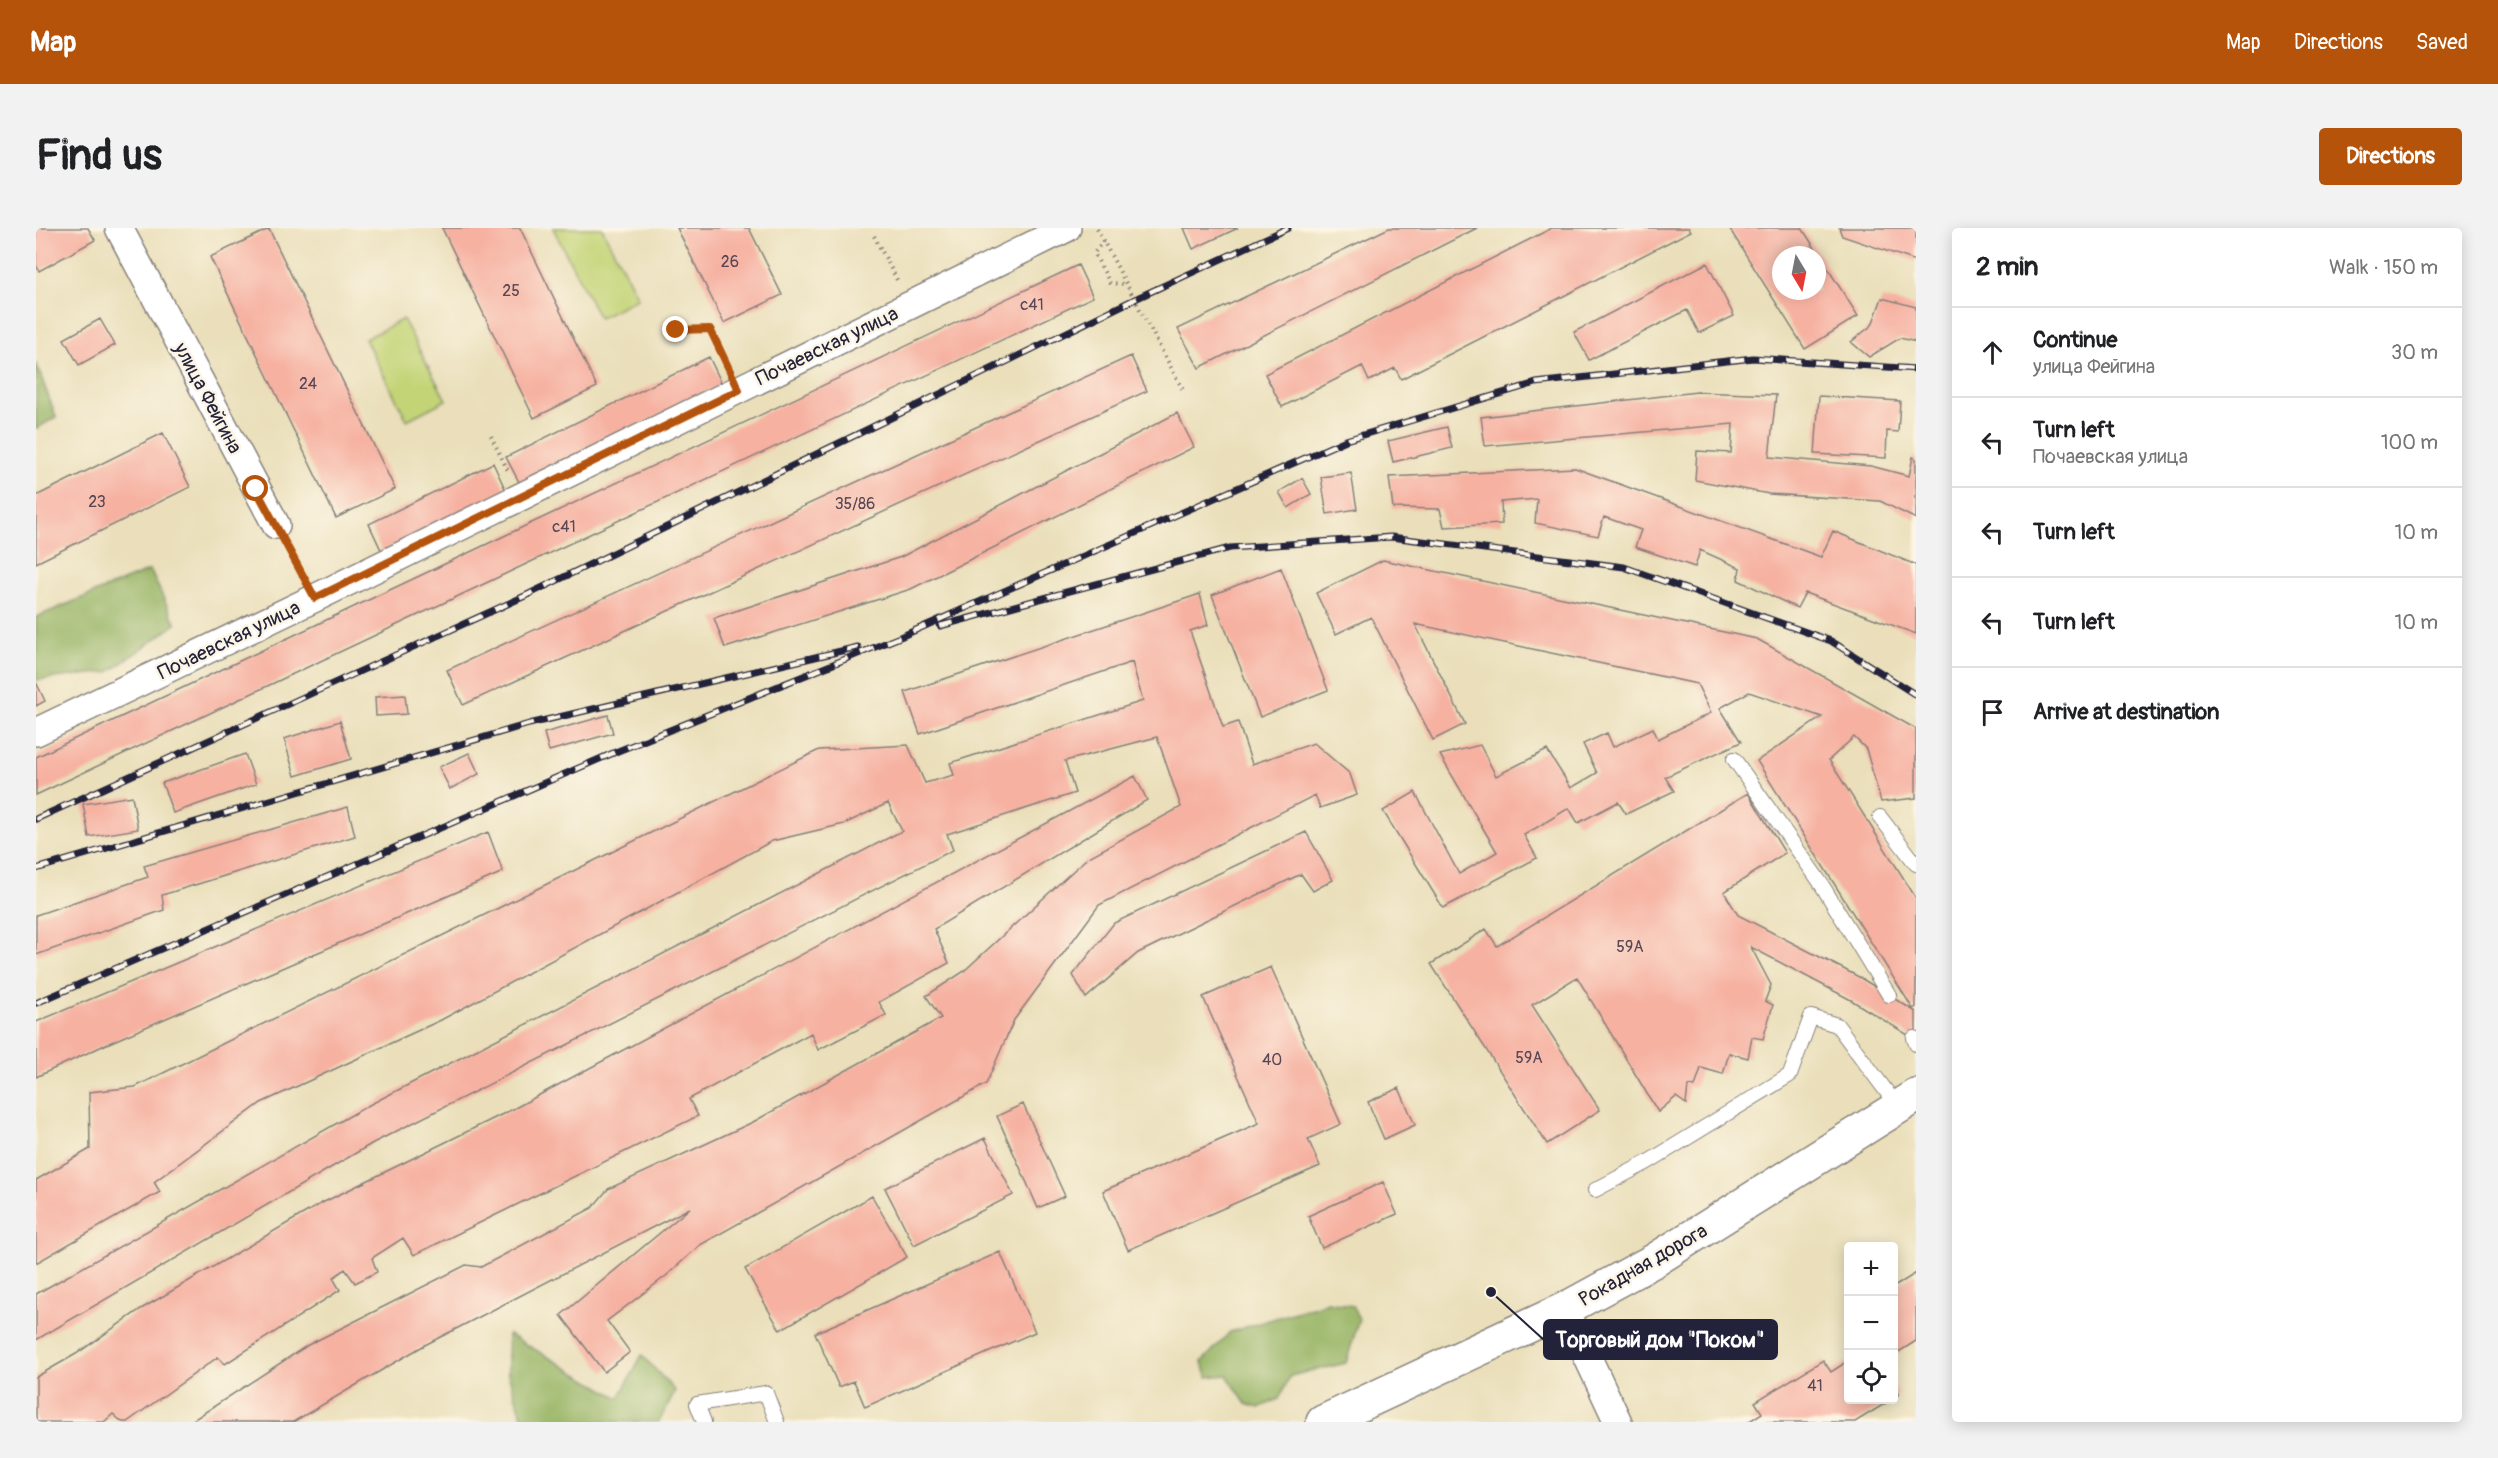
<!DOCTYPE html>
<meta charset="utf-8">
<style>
:root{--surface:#fff;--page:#f2f2f2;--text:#202124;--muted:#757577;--line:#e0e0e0;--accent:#b45309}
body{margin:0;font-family:Pangolin,sans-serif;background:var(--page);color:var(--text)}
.controls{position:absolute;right:18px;bottom:18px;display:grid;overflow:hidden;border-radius:6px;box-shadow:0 3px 15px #0003}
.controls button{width:54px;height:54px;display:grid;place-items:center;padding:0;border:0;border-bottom:2px solid var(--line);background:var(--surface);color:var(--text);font:30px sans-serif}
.compass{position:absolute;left:1736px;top:18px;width:54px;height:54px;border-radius:50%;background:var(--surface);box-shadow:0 3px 15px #0003;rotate:170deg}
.stop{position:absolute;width:18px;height:18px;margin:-14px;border:4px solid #b45309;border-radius:50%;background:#fff}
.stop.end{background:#b45309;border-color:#fff;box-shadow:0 2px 6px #0008}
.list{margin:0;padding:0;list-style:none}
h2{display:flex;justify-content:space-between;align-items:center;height:78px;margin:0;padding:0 24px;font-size:26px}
h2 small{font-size:20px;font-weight:400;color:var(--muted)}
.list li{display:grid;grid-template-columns:39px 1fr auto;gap:18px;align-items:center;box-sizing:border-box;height:90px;padding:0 24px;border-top:2px solid var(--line)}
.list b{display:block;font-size:22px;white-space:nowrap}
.list p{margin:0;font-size:20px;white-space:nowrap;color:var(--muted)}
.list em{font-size:20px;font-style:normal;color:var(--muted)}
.icon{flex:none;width:33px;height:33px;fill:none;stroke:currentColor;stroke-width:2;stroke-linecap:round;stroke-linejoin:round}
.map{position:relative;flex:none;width:1880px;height:1194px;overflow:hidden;border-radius:6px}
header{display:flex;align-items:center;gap:36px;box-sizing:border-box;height:84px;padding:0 30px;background:var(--accent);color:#fff}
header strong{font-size:28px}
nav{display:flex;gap:33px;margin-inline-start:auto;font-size:21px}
.intro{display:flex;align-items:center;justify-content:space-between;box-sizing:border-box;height:144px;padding:0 36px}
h1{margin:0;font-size:42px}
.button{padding:15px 27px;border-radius:6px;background:var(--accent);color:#fff;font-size:21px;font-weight:700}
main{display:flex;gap:36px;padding:0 36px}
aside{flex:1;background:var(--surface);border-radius:6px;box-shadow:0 3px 15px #0003}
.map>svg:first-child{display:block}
.green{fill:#c3d476;stroke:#727b58;stroke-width:1.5}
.forest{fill:#9ab667;stroke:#5e6c51;stroke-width:1.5}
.building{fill:#f6b1a1;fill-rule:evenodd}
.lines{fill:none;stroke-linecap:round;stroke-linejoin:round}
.service-casing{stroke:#86807a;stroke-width:16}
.minor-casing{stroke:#86807a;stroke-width:30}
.secondary-casing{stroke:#86807a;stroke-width:36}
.path{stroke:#86807a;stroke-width:4;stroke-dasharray:1.5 4.5;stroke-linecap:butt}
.service{stroke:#fff;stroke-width:14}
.minor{stroke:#fff;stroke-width:27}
.secondary{stroke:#fff;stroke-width:33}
.rail-casing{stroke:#22223b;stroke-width:7}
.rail{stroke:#fcf5e5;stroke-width:4.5;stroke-dasharray:14;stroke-linecap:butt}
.route{stroke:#b45309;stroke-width:8}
.labels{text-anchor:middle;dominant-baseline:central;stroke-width:5;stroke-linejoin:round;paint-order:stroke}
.number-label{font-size:16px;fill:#574654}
.street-label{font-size:20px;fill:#22223b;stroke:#fcf5e5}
.leader{fill:none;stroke:#22223b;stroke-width:2}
.callout-dot{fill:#22223b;stroke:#fcf5e5;stroke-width:2}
.callout{fill:#22223b;stroke:#22223b;stroke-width:2}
.callout-label{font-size:21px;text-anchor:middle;font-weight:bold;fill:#fff}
</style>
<header>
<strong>Map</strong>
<nav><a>Map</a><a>Directions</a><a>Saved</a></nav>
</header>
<div class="intro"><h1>Find us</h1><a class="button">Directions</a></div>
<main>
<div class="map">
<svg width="1880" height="1194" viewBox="0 0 1880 1194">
<rect width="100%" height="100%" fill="#fcf5e5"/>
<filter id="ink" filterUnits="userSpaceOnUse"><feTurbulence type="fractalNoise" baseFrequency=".0167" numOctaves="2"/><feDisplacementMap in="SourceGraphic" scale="12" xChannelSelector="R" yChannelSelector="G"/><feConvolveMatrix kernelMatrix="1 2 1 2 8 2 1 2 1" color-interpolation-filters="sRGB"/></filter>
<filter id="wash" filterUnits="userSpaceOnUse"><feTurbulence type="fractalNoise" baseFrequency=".008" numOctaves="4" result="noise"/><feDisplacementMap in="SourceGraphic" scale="24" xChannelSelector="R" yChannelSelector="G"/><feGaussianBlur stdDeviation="1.35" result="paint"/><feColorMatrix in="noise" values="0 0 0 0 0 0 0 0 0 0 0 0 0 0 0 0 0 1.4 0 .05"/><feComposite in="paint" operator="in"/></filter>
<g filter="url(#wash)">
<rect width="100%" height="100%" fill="#eadfba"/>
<path class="green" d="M 517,0 L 566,0 L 602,70 L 563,90 Z
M 367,91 L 410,172 L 371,192 L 329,111 Z"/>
<path class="forest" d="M 0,135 L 20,189 L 0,201 Z
M 114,342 L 140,396 L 73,444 L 0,452 L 0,389 Z
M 1292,1074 L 1316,1078 L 1323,1091 L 1310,1135 L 1254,1148 L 1243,1171 L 1223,1180 L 1210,1176 L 1191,1147 L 1172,1149 L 1166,1134 L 1194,1104 Z
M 472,1106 L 583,1170 L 606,1127 L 639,1163 L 623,1194 L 502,1194 L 486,1188 L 472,1146 Z"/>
<g id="blocks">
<path class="building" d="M 0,0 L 52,0 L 59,12 L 3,43 L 0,37 Z
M 406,0 L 484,0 L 561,159 L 498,190 Z
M 641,0 L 713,0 L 746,67 L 688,95 Z
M 1148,0 L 1202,0 L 1157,21 Z
M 1353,0 L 1441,0 L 1163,140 L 1142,101 Z
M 1516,0 L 1653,0 L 1655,3 L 1365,151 L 1359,140 L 1333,153 L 1326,138 L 1246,179 L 1229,146 Z
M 1693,0 L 1766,0 L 1822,88 L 1769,121 ZM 1745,27 L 1781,27 L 1781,63 L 1745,63 Z
M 1803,0 L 1880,0 L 1880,33 L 1806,8 Z
M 233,1 L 359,261 L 300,290 L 174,29 Z
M 1671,35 L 1698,88 L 1663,105 L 1651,82 L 1553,132 L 1538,104 Z
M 1042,37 L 1057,69 L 0,567 L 0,529 Z
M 1846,70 L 1880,79 L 1880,114 L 1864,110 L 1833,129 L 1815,114 L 1836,97 Z
M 64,91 L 79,117 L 43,137 L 28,111 Z
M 1095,128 L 1111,163 L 427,477 L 411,442 Z
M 673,129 L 686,156 L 484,256 L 470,229 Z
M 1661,164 L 1740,167 L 1733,229 L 1835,238 L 1873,248 L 1877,229 L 1880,231 L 1880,291 L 1844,273 L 1733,266 L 1659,252 L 1661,223 L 1695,225 L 1697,196 L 1449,218 L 1445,189 Z
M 1783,168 L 1864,173 L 1862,204 L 1851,203 L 1850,230 L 1779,226 Z
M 1141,185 L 1158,219 L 875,361 L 689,420 L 678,390 L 865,329 Z
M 1411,199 L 1416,220 L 1357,234 L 1352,213 Z
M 127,205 L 154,259 L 0,335 L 0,268 Z
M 457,235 L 470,263 L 346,324 L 333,296 Z
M 1539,240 L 1785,329 L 1797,303 L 1880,337 L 1880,406 L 1769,365 L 1761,380 L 1702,352 L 1704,340 L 1664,322 L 1659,339 L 1599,319 L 1605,302 L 1568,289 L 1562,308 L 1499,295 L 1501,271 L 1465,274 L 1466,296 L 1408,299 L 1404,281 L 1357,280 L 1353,249 Z
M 1315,245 L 1321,281 L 1291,286 L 1285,249 Z
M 1266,250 L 1275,266 L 1252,280 L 1243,264 Z
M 1347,332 L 1721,411 L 1880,501 L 1880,570 L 1845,574 L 1830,521 L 1818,509 L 1793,532 L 1880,670 L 1880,779 L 1877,781 L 1721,533 L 1786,489 L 1713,464 L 1684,480 L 1705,514 L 1629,549 L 1638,563 L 1590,586 L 1582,574 L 1542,595 L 1533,580 L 1488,607 L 1501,630 L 1407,680 L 1347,583 L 1379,564 L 1423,646 L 1461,624 L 1404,527 L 1444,517 L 1460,548 L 1511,522 L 1535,560 L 1561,545 L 1547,516 L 1571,505 L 1577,519 L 1617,500 L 1622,511 L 1675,485 L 1661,456 L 1379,396 L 1429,496 L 1397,512 L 1335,389 L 1300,406 L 1280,365 Z
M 1245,340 L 1292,462 L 1224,489 L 1176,367 Z
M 1164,366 L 1172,397 L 1154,403 L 1187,499 L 1202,494 L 1216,536 L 1278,515 L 1314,546 L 1321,567 L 1284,580 L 1279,567 L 1063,677 L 978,792 L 950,856 L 664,1017 L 630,1048 L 571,1093 L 594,1124 L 568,1144 L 525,1087 L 654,980 L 387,1118 L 257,1194 L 154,1194 L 272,1117 L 430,1037 L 445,1039 L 556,980 L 572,961 L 717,894 L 905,790 L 890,768 L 927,744 L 1051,630 L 1145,579 L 1121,509 L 1029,533 L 1039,565 L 911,606 L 917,622 L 337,915 L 0,1112 L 0,1066 L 333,877 L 866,603 L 852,575 L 808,596 L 736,613 L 405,792 L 225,875 L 118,954 L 124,964 L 0,1035 L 0,952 L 54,921 L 53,864 L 99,859 L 783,522 L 872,517 L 889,555 L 918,547 L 914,535 L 1107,473 L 1096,434 L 884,506 L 869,464 Z
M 0,454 L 9,473 L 0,478 Z
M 369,467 L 371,486 L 340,488 L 339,469 Z
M 572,487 L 577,505 L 513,523 L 508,505 Z
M 304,493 L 315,531 L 259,548 L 248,511 Z
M 433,525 L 443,546 L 414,561 L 403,539 Z
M 209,526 L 220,556 L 137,585 L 126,555 Z
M 1099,548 L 1111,572 L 898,701 L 913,735 L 843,774 L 850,787 L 782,822 L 775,805 L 653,871 L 662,888 L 378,1027 L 367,1010 L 336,1030 L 341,1044 L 319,1055 L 309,1041 L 297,1050 L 304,1062 L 189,1136 L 182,1129 L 91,1194 L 86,1194 L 77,1186 L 68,1194 L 0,1194 L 0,1149 L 40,1126 L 105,1081 L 286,975 L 479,880 Z
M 1712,565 L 1749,625 L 1688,664 L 1702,687 L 1823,749 L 1880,784 L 1880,812 L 1815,772 L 1715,719 L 1735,757 L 1729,773 L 1737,777 L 1727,811 L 1716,809 L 1712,830 L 1693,825 L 1687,846 L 1665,840 L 1659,859 L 1652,858 L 1650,876 L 1640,869 L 1622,884 L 1541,749 L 1496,777 L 1564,882 L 1511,916 L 1395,736 L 1450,701 L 1461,718 Z
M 96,568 L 102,601 L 53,609 L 47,576 Z
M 312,579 L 319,608 L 126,667 L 128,682 L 0,727 L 0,687 L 112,649 L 108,638 Z
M 452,604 L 467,644 L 73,815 L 0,849 L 0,794 Z
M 1270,604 L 1297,652 L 1277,663 L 1265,646 L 1102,725 L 1050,770 L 1037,747 L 1078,695 Z
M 1235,739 L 1305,896 L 1272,911 L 1284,938 L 1092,1022 L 1067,963 L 1223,895 L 1167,769 Z
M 1363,860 L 1379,897 L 1348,911 L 1332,874 Z
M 987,876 L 1029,968 L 1002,980 L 961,888 Z
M 949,910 L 977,967 L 878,1017 L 849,960 Z
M 1347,954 L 1361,986 L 1286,1020 L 1272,988 Z
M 836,968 L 871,1029 L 744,1102 L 709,1041 Z
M 964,1024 L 999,1104 L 829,1179 L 818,1153 L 803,1159 L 779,1105 Z
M 1880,1045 L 1880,1113 L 1858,1127 L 1858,1059 Z
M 1787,1132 L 1795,1144 L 1812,1133 L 1812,1172 L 1855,1172 L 1819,1194 L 1712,1194 L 1726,1185 L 1719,1174 Z
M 1858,1156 L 1863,1166 L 1858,1170 Z"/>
</g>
</g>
<g filter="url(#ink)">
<use href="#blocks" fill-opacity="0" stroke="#86807a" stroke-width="1.5"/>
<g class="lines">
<g class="service-casing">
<path id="service" d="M 1698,531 L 1784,654 L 1853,767
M 1844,589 L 1880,636
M 1878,810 L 1880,816
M 1559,962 L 1612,934 L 1754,847 L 1775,789 L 1801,797 L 1862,879
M 668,1194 L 661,1176 L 730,1165 L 741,1194"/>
</g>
<g class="minor-casing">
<path id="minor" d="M 83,0 L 240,297
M 0,504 L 279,370 L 1031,0
M 1529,1081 L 1582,1194"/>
</g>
<g class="secondary-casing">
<path id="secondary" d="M 1287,1194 L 1529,1081 L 1619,1032 L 1880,868"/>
</g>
<path class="path" d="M 1061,1 L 1147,162
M 838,8 L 861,52
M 1067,13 L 1058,25 L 1074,55 L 1089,56
M 640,102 L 674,101 L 690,134
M 455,208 L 472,243
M 254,323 L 264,343"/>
<use href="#service" class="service"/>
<use href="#minor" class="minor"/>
<use href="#secondary" class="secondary"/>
<g class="rail-casing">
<path id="rail" d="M 904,398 L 1194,320 L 1355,309 L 1588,339 L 1795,413 L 1880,467
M 0,591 L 489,368 L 1099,71 L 1252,0
M 0,641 L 493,496 L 822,419
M 0,775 L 582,523 L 864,409 L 1310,212 L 1500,155 L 1717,130 L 1880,141"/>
</g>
<use href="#rail" class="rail"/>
</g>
</g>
<g class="lines" filter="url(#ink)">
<path class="route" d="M 220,261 L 279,370 L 703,162 L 674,101 L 640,102"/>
</g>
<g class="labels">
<g class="number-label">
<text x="694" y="34">26</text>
<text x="475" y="63">25</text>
<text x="996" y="77">с41</text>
<text x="272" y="156">24</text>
<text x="61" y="274">23</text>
<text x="819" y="276">35/86</text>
<text x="528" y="299">с41</text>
<text x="1594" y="719">59А</text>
<text x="1493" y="830">59А</text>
<text x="1236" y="832">40</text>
<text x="1779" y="1158">41</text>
</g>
<g class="street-label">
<text transform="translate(791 118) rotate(-26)">Почаевская улица</text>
<text transform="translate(172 170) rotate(62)">улица Фейгина</text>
<text transform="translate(193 412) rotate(-26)">Почаевская улица</text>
<text transform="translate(1607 1037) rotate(-30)">Рокадная дорога</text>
</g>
</g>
<path class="leader" d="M1455 1064L1508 1112"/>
<circle class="callout-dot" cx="1455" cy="1064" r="6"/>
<rect class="callout" x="1508" y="1092" width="233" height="39" rx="6"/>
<g class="callout-label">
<text x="1624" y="1119">Торговый дом "Поком"</text>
</g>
</svg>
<div class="controls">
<button>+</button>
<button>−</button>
<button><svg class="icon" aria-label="locate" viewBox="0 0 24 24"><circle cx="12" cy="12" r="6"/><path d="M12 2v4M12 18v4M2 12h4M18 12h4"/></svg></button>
</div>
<svg class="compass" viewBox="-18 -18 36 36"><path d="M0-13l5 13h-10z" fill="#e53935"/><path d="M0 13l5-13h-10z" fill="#757577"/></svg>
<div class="stop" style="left:220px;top:261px"></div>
<div class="stop end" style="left:640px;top:102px"></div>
</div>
<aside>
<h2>2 min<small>Walk · 150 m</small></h2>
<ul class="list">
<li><svg class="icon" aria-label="ahead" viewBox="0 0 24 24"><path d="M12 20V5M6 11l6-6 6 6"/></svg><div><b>Continue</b><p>улица Фейгина</p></div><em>30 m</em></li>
<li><svg class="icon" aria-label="left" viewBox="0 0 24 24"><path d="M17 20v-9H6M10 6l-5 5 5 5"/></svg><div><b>Turn left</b><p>Почаевская улица</p></div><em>100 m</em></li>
<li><svg class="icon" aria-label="left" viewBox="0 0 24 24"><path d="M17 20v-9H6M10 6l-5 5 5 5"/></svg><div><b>Turn left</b></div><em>10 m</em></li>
<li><svg class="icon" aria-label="left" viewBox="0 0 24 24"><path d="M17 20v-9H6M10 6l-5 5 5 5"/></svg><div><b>Turn left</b></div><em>10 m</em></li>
<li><svg class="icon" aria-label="arrive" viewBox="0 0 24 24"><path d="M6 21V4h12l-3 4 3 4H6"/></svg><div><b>Arrive at destination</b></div></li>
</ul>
</aside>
</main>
